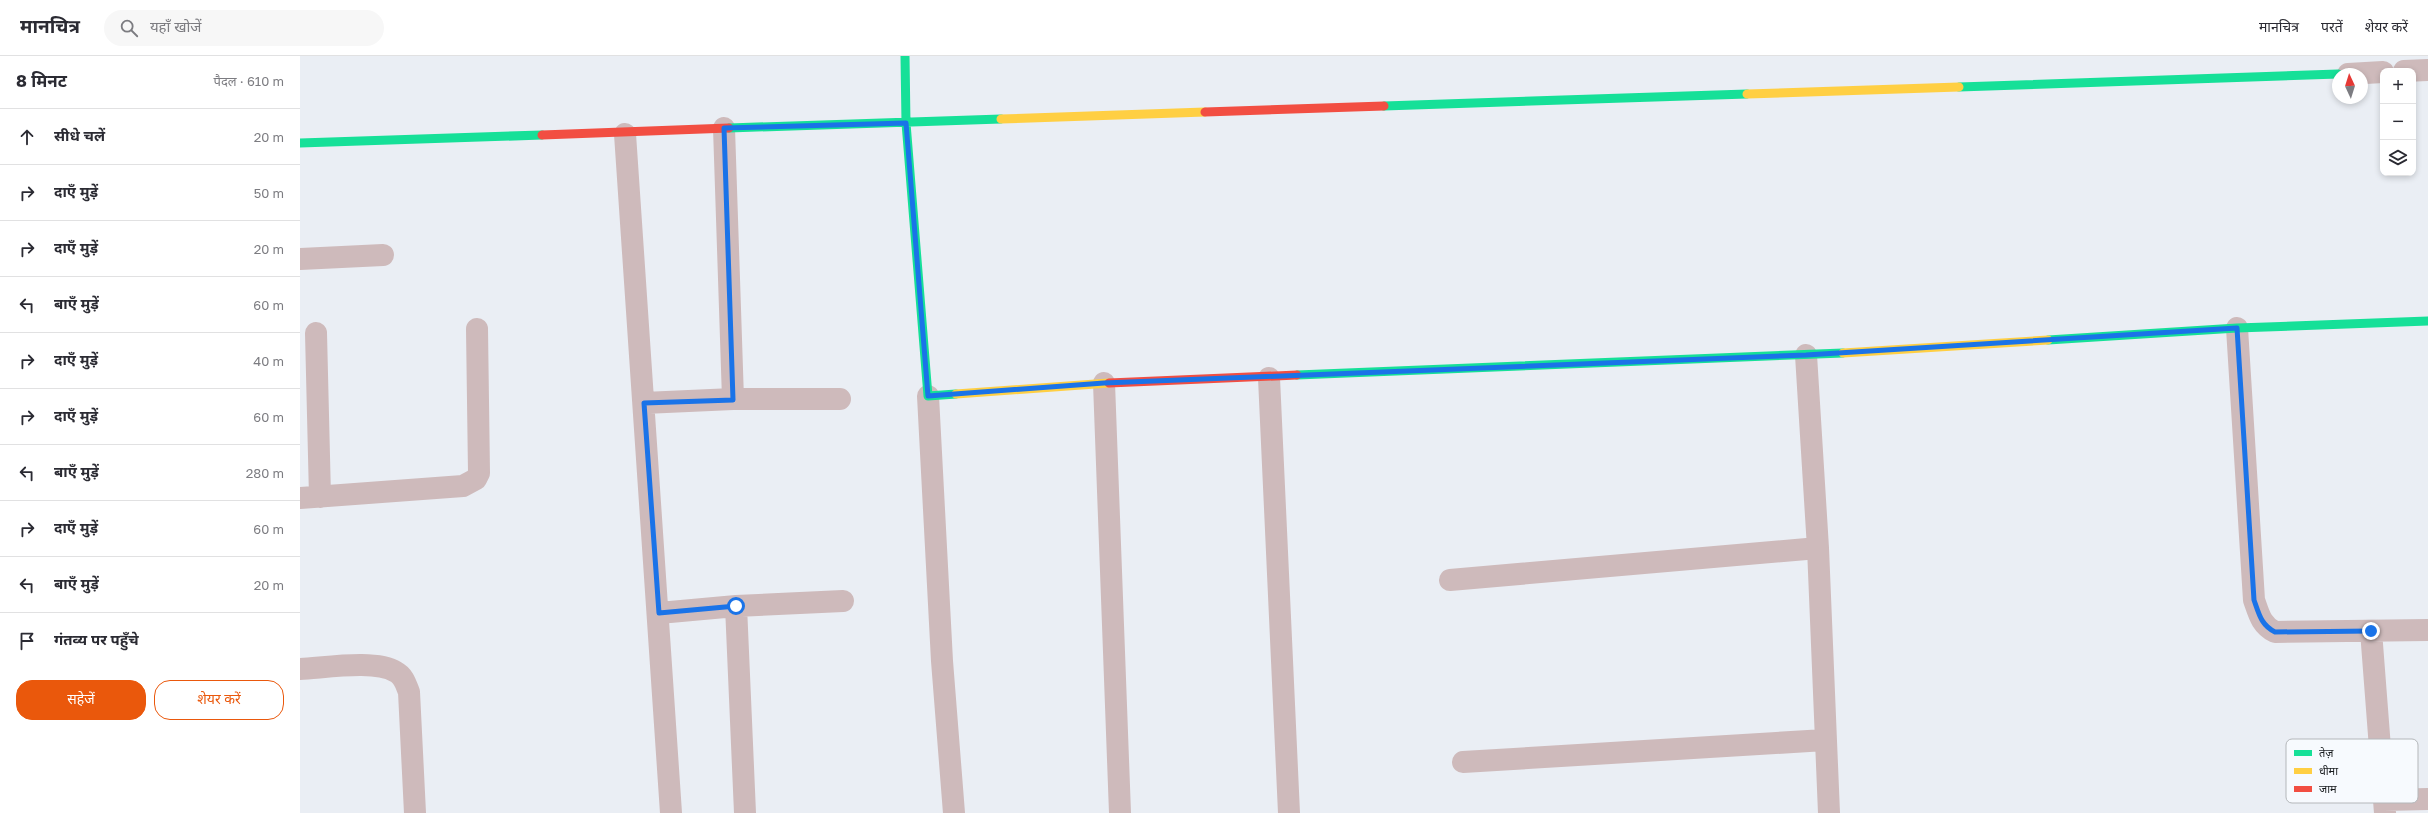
<!DOCTYPE html>
<html lang="hi">
<meta charset="utf-8">
<style>
:root{--surface:#fff;--page:#f7f7f7;--text:#2b2b33;--muted:#7c7c81;--line:#e1e1e2;--accent:#ea580c}
body{margin:0;font-family:"Golos Text","Noto Sans Devanagari",sans-serif;background:var(--page);color:var(--text)}
.controls{position:absolute;right:12px;top:12px;display:grid;overflow:hidden;border-radius:8px;box-shadow:0 2px 6px #0003}
.controls button{width:36px;height:36px;display:grid;place-items:center;padding:0;border:0;border-bottom:1px solid var(--line);background:var(--surface);color:var(--text);font:20px sans-serif}
.compass{position:absolute;left:2032px;top:12px;width:36px;height:36px;border-radius:50%;background:var(--surface);box-shadow:0 2px 6px #0003;rotate:356deg}
.stop{position:absolute;width:12px;height:12px;margin:-9px;border:3px solid #1a73e8;border-radius:50%;background:#fff}
.stop.end{background:#1a73e8;border-color:#fff;box-shadow:0 1px 4px #0008}
.list{margin:0;padding:0;list-style:none}
h2{display:flex;justify-content:space-between;align-items:center;height:52px;margin:0;padding:0 16px;font-size:17px}
h2 small{font-size:13px;font-weight:400;color:var(--muted)}
.list li{display:grid;grid-template-columns:26px 1fr auto;gap:12px;align-items:center;box-sizing:border-box;height:56px;padding:0 16px;border-top:1px solid var(--line)}
.list b{display:block;font-size:15px;white-space:nowrap}
.list em{font-size:13px;font-style:normal;color:var(--muted)}
.actions{display:flex;gap:8px;padding:12px 16px}
.actions a{flex:1;padding:9px 0;border:1px solid var(--accent);border-radius:16px;text-align:center;font-size:14px;color:var(--accent)}
.actions .main{background:var(--accent);color:#fff}
.icon{flex:none;width:22px;height:22px;fill:none;stroke:currentColor;stroke-width:2;stroke-linecap:round;stroke-linejoin:round}
.map{position:relative;flex:none;width:2128px;height:757px;overflow:hidden}
header{display:flex;align-items:center;gap:24px;box-sizing:border-box;height:56px;padding:0 20px;background:var(--surface);border-bottom:1px solid var(--line)}
header strong{font-size:19px}
nav{display:flex;gap:22px;margin-inline-start:auto;font-size:14px}
.search{width:280px;height:36px;background:var(--page);display:flex;align-items:center;gap:10px;box-sizing:border-box;padding:0 14px;border-radius:22px;color:var(--muted);font-size:15px}
main{display:flex}
aside{flex:1;background:var(--surface)}
.map>svg:first-child{display:block}
.lines{fill:none;stroke-linecap:round;stroke-linejoin:round}
.street{stroke:#cebabb;stroke-width:22}
.fast{stroke:#16e098;stroke-width:9}
.slow{stroke:#ffcf43;stroke-width:9}
.jam{stroke:#f24e42;stroke-width:9}
.route{stroke:#1a73e8;stroke-width:5}
.key{fill:#f7fafe;stroke:#b4b7ba;stroke-width:1}
.key-label{font-size:11px;fill:#171a1d}
</style>
<header>
<strong>मानचित्र</strong>
<div class="search"><svg class="icon" aria-label="search" viewBox="0 0 24 24"><circle cx="10" cy="10" r="6"/><path d="M15 15l6 6"/></svg>यहाँ खोजें</div>
<nav><a>मानचित्र</a><a>परतें</a><a>शेयर करें</a></nav>
</header>
<main>
<aside>
<h2>8 मिनट<small>पैदल · 610 m</small></h2>
<ul class="list">
<li><svg class="icon" aria-label="ahead" viewBox="0 0 24 24"><path d="M12 20V5M6 11l6-6 6 6"/></svg><div><b>सीधे चलें</b></div><em>20 m</em></li>
<li><svg class="icon" aria-label="right" viewBox="0 0 24 24"><path d="M7 20v-9h11M14 6l5 5-5 5"/></svg><div><b>दाएँ मुड़ें</b></div><em>50 m</em></li>
<li><svg class="icon" aria-label="right" viewBox="0 0 24 24"><path d="M7 20v-9h11M14 6l5 5-5 5"/></svg><div><b>दाएँ मुड़ें</b></div><em>20 m</em></li>
<li><svg class="icon" aria-label="left" viewBox="0 0 24 24"><path d="M17 20v-9H6M10 6l-5 5 5 5"/></svg><div><b>बाएँ मुड़ें</b></div><em>60 m</em></li>
<li><svg class="icon" aria-label="right" viewBox="0 0 24 24"><path d="M7 20v-9h11M14 6l5 5-5 5"/></svg><div><b>दाएँ मुड़ें</b></div><em>40 m</em></li>
<li><svg class="icon" aria-label="right" viewBox="0 0 24 24"><path d="M7 20v-9h11M14 6l5 5-5 5"/></svg><div><b>दाएँ मुड़ें</b></div><em>60 m</em></li>
<li><svg class="icon" aria-label="left" viewBox="0 0 24 24"><path d="M17 20v-9H6M10 6l-5 5 5 5"/></svg><div><b>बाएँ मुड़ें</b></div><em>280 m</em></li>
<li><svg class="icon" aria-label="right" viewBox="0 0 24 24"><path d="M7 20v-9h11M14 6l5 5-5 5"/></svg><div><b>दाएँ मुड़ें</b></div><em>60 m</em></li>
<li><svg class="icon" aria-label="left" viewBox="0 0 24 24"><path d="M17 20v-9H6M10 6l-5 5 5 5"/></svg><div><b>बाएँ मुड़ें</b></div><em>20 m</em></li>
<li><svg class="icon" aria-label="arrive" viewBox="0 0 24 24"><path d="M6 21V4h12l-3 4 3 4H6"/></svg><div><b>गंतव्य पर पहुँचे</b></div></li>
</ul>
<div class="actions"><a class="main">सहेजें</a><a>शेयर करें</a></div>
</aside>
<div class="map">
<svg width="2128" height="757" viewBox="0 0 2128 757">
<rect width="100%" height="100%" fill="#eaeef4"/>
<g class="lines">
<path class="street" d="M 2104,15 L 2128,14
M 2048,18 L 2083,16
M 424,72 L 433,343
M 325,78 L 371,757
M 0,203 L 83,199
M 1937,272 L 1954,544 C 1959,558 1961,569 1975,576 L 2128,574
M 16,277 L 20,441
M 1506,299 L 1518,492 L 1529,757
M 969,322 L 989,757
M 804,327 L 820,757
M 628,340 L 642,605 L 654,757
M 344,347 L 433,343 L 540,343
M 0,442 L 163,430 L 176,423 L 179,417 L 177,273
M 1150,524 L 1518,492
M 436,550 L 445,757
M 359,557 L 436,550 L 543,545
M 2071,575 L 2085,757
M 0,613 C 24,612 76,603 96,616 C 104,620 106,629 109,636 L 115,757
M 1163,706 L 1525,684
M 2084,744 L 2128,743"/>
<path class="fast" d="M 605,0 L 606,67 L 628,340 L 656,338
M 1659,31 L 2038,18
M 1084,50 L 1447,38
M 429,72 L 701,63
M 0,87 L 242,79
M 1748,284 L 1937,272 L 2128,265
M 997,319 L 1543,297"/>
<path class="slow" d="M 1447,38 L 1659,31
M 701,63 L 905,56
M 1543,297 L 1748,284
M 656,338 L 809,327"/>
<path class="jam" d="M 905,56 L 1084,50
M 242,79 L 429,72
M 809,327 L 997,319"/>
</g>
<g class="lines">
<path class="route" d="M 436,550 L 359,557 L 344,347 L 433,344 L 424,72 L 606,67 L 628,340 L 804,327 L 1506,299 L 1937,272 L 1954,544 C 1959,558 1961,569 1975,576 L 2071,575"/>
</g>
<rect x="1986" y="683" width="132" height="64" rx="6" class="key"/>
<rect x="1994" y="694" width="18" height="6" fill="#16e098"/>
<rect x="1994" y="712" width="18" height="6" fill="#ffcf43"/>
<rect x="1994" y="730" width="18" height="6" fill="#f24e42"/>
<g class="key-label">
<text x="2019" y="701">तेज़</text>
<text x="2019" y="719">धीमा</text>
<text x="2019" y="737">जाम</text>
</g>
</svg>
<div class="controls">
<button>+</button>
<button>−</button>
<button><svg class="icon" aria-label="layers" viewBox="0 0 24 24"><path d="M12 4l9 5-9 5-9-5zM3 14l9 5 9-5"/></svg></button>
</div>
<svg class="compass" viewBox="-18 -18 36 36"><path d="M0-13l5 13h-10z" fill="#e53935"/><path d="M0 13l5-13h-10z" fill="#7c7c81"/></svg>
<div class="stop" style="left:436px;top:550px"></div>
<div class="stop end" style="left:2071px;top:575px"></div>
</div>
</main>
